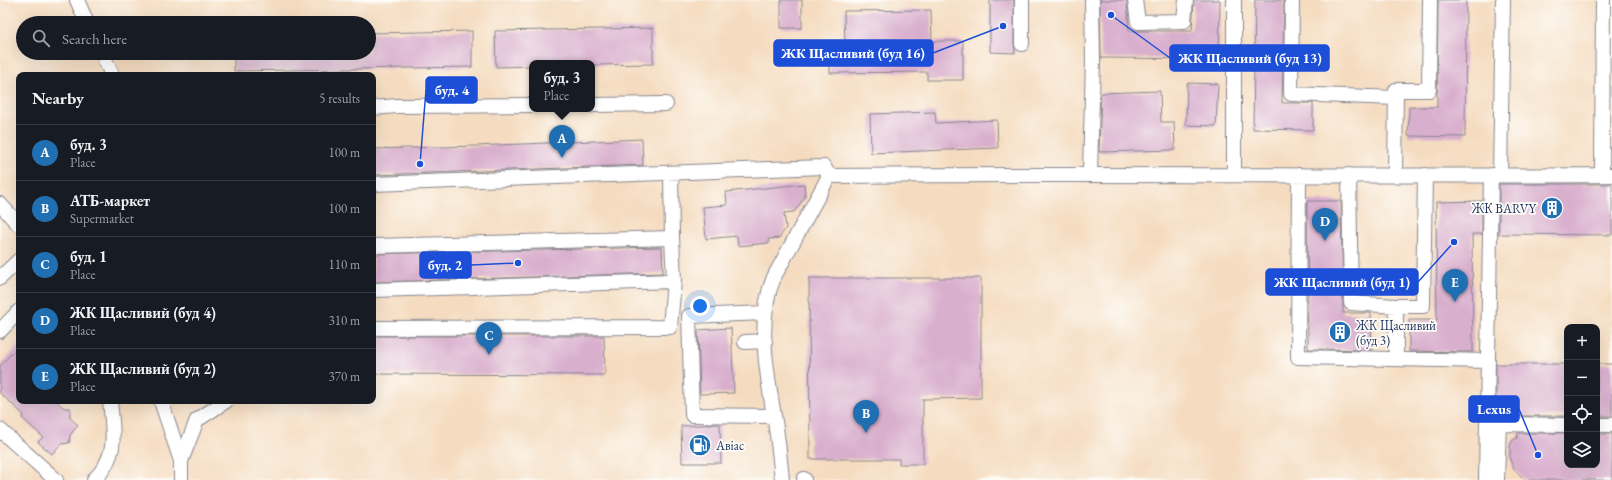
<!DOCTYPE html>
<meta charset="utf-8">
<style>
:root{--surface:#171b24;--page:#20242c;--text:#f1f3f6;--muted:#9ea1a6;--line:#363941;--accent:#1f6fb2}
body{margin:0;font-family:"EB Garamond",serif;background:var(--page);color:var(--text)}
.controls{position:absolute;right:12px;bottom:12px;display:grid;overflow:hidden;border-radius:8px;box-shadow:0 4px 16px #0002}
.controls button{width:36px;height:36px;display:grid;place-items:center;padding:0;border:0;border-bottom:1px solid var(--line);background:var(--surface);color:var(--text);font:20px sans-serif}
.you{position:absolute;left:700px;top:306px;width:14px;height:14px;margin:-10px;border:3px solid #fff;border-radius:50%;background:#1a73e8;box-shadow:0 0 0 6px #1a73e833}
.badge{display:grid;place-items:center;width:26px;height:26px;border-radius:50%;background:var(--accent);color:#fff;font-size:13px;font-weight:700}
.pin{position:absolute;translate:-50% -33px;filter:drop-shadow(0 1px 2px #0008)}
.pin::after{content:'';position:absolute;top:21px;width:14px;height:12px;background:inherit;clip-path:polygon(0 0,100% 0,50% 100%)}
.popup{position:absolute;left:529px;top:60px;width:66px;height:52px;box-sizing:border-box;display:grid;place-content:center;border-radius:8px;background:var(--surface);filter:drop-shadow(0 1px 3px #0005);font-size:13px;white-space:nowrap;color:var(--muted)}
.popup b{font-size:15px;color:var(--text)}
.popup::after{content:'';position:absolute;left:50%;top:100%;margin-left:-8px;border:8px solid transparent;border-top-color:var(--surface)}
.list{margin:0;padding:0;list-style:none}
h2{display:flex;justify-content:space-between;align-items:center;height:52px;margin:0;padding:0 16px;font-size:17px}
h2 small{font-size:13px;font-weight:400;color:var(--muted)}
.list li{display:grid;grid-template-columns:26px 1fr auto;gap:12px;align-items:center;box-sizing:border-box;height:56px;padding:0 16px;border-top:1px solid var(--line)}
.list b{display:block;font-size:15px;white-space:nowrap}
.list p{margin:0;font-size:13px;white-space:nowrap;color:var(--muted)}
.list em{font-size:13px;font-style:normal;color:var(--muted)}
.icon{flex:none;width:22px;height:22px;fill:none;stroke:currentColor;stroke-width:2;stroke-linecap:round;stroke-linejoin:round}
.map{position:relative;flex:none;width:1612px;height:480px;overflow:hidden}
.search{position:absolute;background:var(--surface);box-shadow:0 4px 16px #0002;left:16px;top:16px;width:360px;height:44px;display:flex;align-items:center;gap:10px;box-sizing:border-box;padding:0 14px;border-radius:22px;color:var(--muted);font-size:15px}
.panel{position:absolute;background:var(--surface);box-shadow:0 4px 16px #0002;left:16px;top:72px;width:360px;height:332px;border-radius:8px}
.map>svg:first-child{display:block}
.building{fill:#d9afce}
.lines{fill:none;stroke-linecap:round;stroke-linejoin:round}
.minor-casing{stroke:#88868f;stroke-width:16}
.minor{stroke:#fff;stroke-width:14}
.labels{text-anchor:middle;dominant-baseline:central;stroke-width:3.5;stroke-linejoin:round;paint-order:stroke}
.poi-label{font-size:13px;fill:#1b2f5e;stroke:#fdfcf7;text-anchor:start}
.leader{fill:none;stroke:#1d4ed8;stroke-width:1.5}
.callout-dot{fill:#1d4ed8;stroke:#fdfcf7;stroke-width:1.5}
.callout{fill:#1d4ed8;stroke:#1d4ed8;stroke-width:1.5}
.callout-label{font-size:14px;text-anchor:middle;font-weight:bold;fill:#fff}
</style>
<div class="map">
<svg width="1612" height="480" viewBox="0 0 1612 480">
<rect width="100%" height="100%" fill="#fdfcf7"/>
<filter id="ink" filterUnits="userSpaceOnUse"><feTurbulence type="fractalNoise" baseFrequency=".025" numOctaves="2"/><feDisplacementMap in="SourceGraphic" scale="8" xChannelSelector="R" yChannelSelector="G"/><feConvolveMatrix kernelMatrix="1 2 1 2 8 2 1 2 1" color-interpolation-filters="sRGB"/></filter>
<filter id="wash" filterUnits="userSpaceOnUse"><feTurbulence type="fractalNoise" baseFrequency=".012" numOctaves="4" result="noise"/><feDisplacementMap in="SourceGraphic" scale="16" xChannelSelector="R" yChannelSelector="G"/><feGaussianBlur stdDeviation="0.9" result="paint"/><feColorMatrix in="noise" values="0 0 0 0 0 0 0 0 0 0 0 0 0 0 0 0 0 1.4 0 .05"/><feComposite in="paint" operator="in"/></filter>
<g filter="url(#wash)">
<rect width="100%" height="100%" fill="#f5dcc0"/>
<g id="blocks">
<path class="building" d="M 781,0 L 802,0 L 802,28 L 781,28 Z
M 990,0 L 1014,0 L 1014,44 L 1015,53 L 990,52 Z
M 1100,0 L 1127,0 L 1129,31 L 1192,31 L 1194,0 L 1220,0 L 1219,59 L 1101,58 Z
M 1255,0 L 1284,0 L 1282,103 L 1313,103 L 1313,130 L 1253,129 Z
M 1438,0 L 1466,0 L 1465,137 L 1408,136 L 1409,107 L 1437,107 Z
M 931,10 L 932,41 L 963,41 L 963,80 L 927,80 L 927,72 L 830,73 L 830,48 L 845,48 L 844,11 Z
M 653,28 L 653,64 L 592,65 L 592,63 L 532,63 L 532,66 L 496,67 L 495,31 Z
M 472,31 L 472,67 L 234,71 L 234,53 L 369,53 L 369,33 Z
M 1187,83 L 1218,84 L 1216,126 L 1186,125 Z
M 1160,91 L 1161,122 L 1174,122 L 1175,150 L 1099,152 L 1101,93 Z
M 935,112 L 936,123 L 997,120 L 998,148 L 871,153 L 870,114 Z
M 642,139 L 643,165 L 373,175 L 373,149 L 475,146 Z
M 804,184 L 805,197 L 794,212 L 784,213 L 786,228 L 779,238 L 768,239 L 769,243 L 738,246 L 737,236 L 706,239 L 703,207 L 727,205 L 726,192 Z
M 1499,184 L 1612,184 L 1612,235 L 1499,234 Z
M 1307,201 L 1341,201 L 1343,313 L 1371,313 L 1372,350 L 1308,349 Z
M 1482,201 L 1482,234 L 1472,234 L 1473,352 L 1409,351 L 1409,320 L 1437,320 L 1436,202 Z
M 662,247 L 663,273 L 373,282 L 373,254 Z
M 809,278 L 981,278 L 981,398 L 923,399 L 923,464 L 899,464 L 899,459 L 810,459 Z
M 731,328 L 734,393 L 700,394 L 698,330 Z
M 374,336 L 604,336 L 605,375 L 374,374 Z
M 19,345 L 19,401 L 56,401 L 64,408 L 70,408 L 70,418 L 78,425 L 70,435 L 69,443 L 61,444 L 52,454 L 38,442 L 43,437 L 22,418 L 24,415 L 0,393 L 0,366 Z
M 1496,364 L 1567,364 L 1567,416 L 1496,416 Z
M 1597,364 L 1612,364 L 1612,416 L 1597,416 Z
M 720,424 L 721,463 L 682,463 L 681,426 Z
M 1518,433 L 1567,433 L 1567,465 L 1597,465 L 1597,434 L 1612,434 L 1612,480 L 1526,480 L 1514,470 L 1510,459 L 1510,446 L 1513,440 L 1517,438 Z"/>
</g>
</g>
<g filter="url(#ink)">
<use href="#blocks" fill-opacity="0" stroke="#88868f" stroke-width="1"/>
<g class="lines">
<g class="minor-casing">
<path id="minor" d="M 77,0 L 87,23
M 1135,0 L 1138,22 L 1184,21 L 1186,0
M 1234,0 L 1234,174
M 1292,0 L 1291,94 L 1396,98
M 1022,44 L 1022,0
M 102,53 L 112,75
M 592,105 L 666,104
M 373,108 L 397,106 L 532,105
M 1090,174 L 1093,59 L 1092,0
M 1299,175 L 1298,357 L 1488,361
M 1349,175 L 1351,303 L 1396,306
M 1395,175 L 1396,90 L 1429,90 L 1430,0
M 1500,175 L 1503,0
M 1602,175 L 1603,0
M 373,184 L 824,167 L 829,176 C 1090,173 1351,177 1612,175
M 0,204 L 19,225
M 373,246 L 672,238 L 671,173
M 0,278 L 19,260
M 373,290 L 674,281
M 765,313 L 689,316 L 692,415 L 774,416
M 373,328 L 670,327 L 674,281 L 672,238
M 0,331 L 19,311
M 745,342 L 765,341
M 1396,359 L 1396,306 L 1423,306 L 1425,175
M 161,401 L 181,461 L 181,480
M 1597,425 L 1612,425
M 0,430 L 56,480
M 181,461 L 197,420 L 226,401
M 94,480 C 119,455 113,433 110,401
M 782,480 C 780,459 778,437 774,416 C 767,372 756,320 774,277 L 829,176
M 804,480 L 804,479
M 1486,480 L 1491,175
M 1497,480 L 1499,424 L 1567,425"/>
</g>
<use href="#minor" class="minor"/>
</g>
</g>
<defs>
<g id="building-disc" transform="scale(1.15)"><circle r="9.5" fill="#1f6fb2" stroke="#fdfcf7"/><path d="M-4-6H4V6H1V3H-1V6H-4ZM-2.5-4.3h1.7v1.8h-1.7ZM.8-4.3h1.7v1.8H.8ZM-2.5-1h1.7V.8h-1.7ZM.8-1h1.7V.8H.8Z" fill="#fff"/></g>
<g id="fuel-disc" transform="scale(1.15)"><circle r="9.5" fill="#1f6fb2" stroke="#fdfcf7"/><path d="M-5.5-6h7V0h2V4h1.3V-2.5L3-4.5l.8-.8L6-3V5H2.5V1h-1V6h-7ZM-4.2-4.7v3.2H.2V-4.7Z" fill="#fff"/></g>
</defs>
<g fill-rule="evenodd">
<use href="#building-disc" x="1552" y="208"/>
<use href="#building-disc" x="1340" y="332"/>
<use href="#fuel-disc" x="700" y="445"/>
</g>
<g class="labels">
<g class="poi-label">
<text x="1536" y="208" text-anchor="end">ЖК BARVY</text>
<text x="1356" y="325">ЖК Щасливий<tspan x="1356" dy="15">(буд 3)</tspan></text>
<text x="716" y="445">Авіас</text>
</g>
</g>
<path class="leader" d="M1003 26L933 53M1111 15L1170 58M420 164L426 90M518 263L471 265M1454 242L1418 282M1538 455L1519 409"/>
<g class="callout-dot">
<circle cx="1003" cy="26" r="4"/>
<circle cx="1111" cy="15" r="4"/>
<circle cx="420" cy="164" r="4"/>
<circle cx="518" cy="263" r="4"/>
<circle cx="1454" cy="242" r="4"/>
<circle cx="1538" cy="455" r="4"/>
</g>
<g class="callout">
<rect x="774" y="40" width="159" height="26" rx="4"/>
<rect x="1170" y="45" width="159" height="26" rx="4"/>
<rect x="426" y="77" width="51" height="26" rx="4"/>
<rect x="420" y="252" width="51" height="26" rx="4"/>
<rect x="1266" y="269" width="152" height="26" rx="4"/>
<rect x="1469" y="396" width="50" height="26" rx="4"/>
</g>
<g class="callout-label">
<text x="853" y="58">ЖК Щасливий (буд 16)</text>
<text x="1250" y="63">ЖК Щасливий (буд 13)</text>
<text x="452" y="95">буд. 4</text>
<text x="445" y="270">буд. 2</text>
<text x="1342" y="287">ЖК Щасливий (буд 1)</text>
<text x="1494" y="414">Lexus</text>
</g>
</svg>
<div class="controls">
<button>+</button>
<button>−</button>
<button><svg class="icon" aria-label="locate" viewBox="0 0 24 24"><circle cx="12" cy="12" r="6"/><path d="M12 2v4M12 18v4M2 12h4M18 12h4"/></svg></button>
<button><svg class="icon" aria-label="layers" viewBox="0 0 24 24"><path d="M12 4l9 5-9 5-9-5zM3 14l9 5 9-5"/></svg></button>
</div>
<div class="you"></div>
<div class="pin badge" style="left:562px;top:158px">A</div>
<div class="popup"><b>буд. 3</b>Place</div>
<div class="pin badge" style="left:866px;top:433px">B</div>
<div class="pin badge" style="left:489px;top:355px">C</div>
<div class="pin badge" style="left:1325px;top:241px">D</div>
<div class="pin badge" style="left:1455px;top:302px">E</div>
<div class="search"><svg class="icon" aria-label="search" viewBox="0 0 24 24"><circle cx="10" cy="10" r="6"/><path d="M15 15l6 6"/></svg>Search here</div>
<section class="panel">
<h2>Nearby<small>5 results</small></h2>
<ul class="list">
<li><span class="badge">A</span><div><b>буд. 3</b><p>Place</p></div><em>100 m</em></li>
<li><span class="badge">B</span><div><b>АТБ-маркет</b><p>Supermarket</p></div><em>100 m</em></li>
<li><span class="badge">C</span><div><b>буд. 1</b><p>Place</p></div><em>110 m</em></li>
<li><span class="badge">D</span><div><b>ЖК Щасливий (буд 4)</b><p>Place</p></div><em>310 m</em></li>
<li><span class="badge">E</span><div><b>ЖК Щасливий (буд 2)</b><p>Place</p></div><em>370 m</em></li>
</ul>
</section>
</div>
